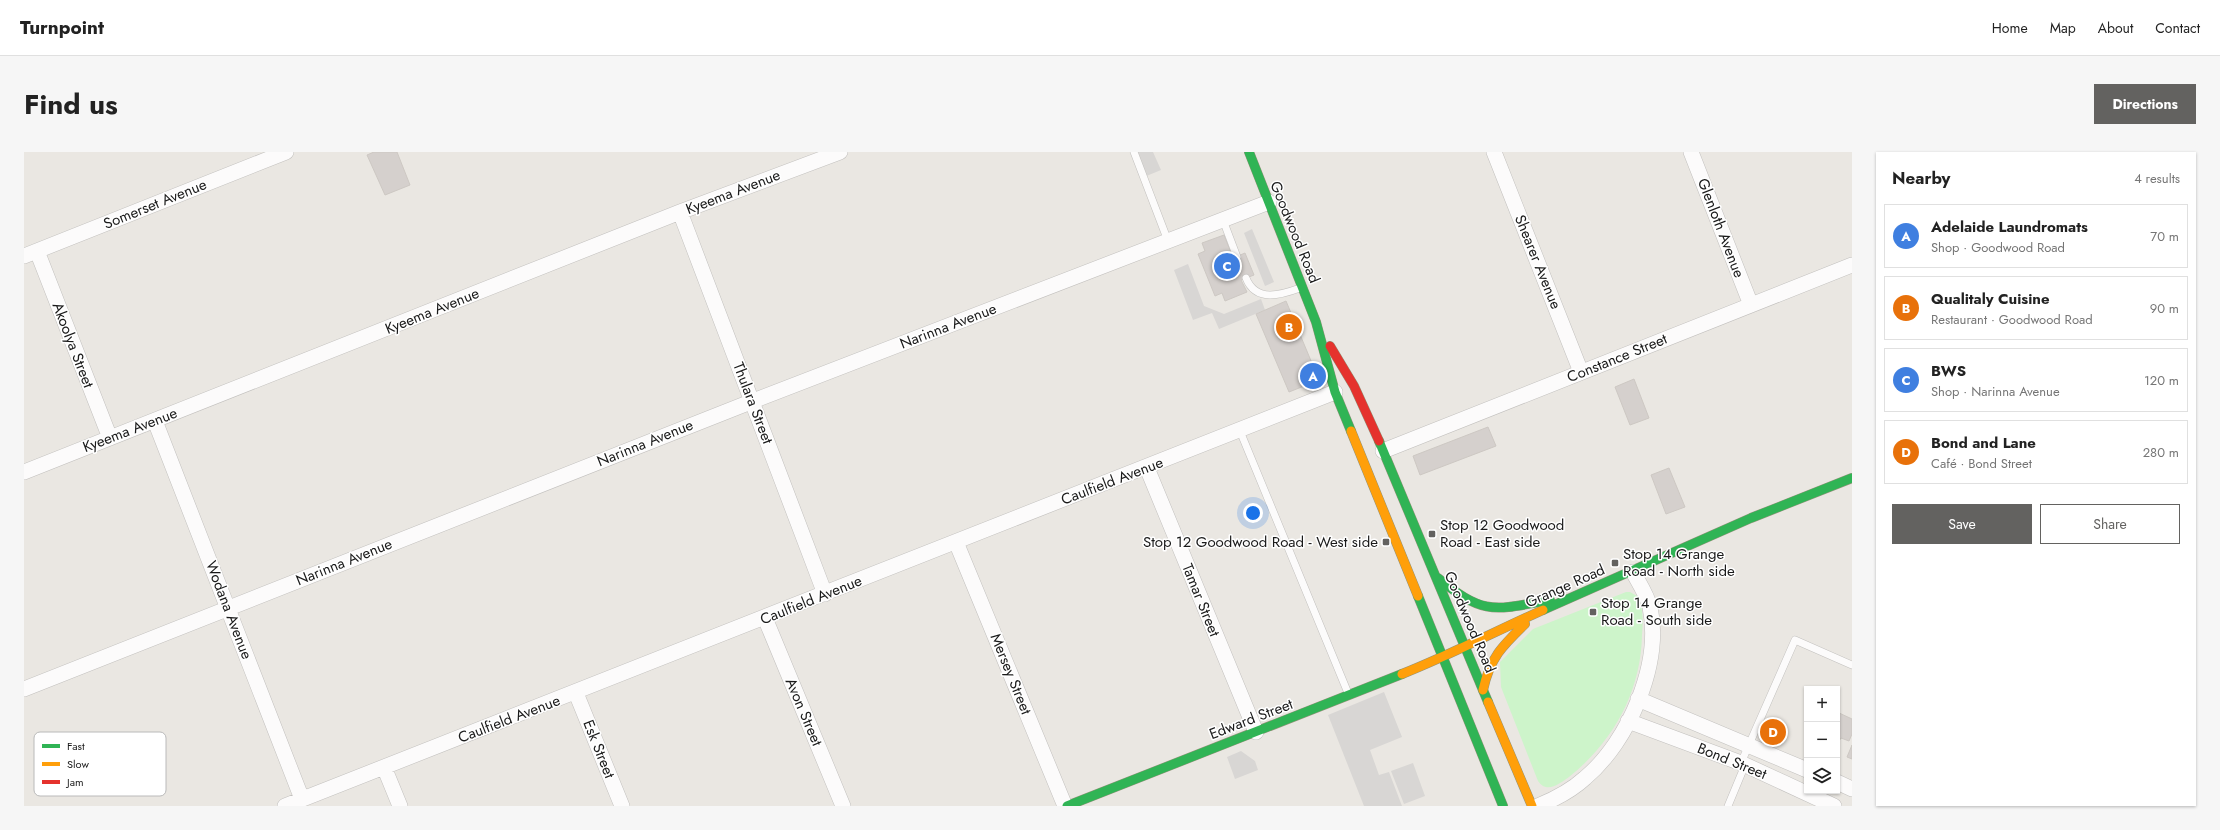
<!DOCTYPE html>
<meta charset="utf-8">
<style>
:root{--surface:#fff;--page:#f6f6f6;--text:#222;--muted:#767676;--line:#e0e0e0;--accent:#636260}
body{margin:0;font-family:Jost,sans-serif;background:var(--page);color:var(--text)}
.controls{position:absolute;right:12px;bottom:12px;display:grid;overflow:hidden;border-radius:0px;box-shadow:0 1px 3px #0004}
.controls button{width:36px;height:36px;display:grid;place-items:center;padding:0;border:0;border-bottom:1px solid var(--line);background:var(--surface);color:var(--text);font:20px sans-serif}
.you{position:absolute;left:1229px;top:361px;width:14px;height:14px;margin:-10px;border:3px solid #fff;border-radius:50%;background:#1a73e8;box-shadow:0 0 0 6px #1a73e833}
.badge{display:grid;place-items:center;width:26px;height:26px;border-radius:50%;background:var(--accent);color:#fff;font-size:13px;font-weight:700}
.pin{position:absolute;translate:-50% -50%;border:2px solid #fff;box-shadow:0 1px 4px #0006}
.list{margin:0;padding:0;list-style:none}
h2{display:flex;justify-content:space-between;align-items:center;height:52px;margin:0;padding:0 16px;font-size:17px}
h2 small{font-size:13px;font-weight:400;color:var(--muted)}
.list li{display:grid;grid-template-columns:26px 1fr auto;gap:12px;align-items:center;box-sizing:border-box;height:64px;margin:0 8px 8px;padding:0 8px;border:1px solid var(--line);border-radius:0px}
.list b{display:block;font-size:15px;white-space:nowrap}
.list p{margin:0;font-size:13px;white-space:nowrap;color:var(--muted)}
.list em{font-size:13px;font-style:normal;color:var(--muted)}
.actions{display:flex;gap:8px;padding:12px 16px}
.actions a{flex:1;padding:9px 0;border:1px solid var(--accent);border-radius:0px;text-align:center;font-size:14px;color:var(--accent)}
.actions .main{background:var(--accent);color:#fff}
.icon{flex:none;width:22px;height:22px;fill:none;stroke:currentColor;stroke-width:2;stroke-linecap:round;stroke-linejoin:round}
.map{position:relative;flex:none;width:1828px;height:654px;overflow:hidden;border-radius:0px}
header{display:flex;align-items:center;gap:24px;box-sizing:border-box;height:56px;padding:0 20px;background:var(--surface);border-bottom:1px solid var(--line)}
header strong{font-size:19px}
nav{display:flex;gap:22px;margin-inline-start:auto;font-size:14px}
.intro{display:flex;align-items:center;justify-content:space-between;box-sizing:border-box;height:96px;padding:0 24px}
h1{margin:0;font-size:28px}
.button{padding:10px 18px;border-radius:0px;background:var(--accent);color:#fff;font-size:14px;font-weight:700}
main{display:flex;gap:24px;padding:0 24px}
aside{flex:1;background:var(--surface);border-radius:0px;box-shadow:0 1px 3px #0004}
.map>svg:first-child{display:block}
.park{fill:#cdf4ca}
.parking{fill:#d8d6d4}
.building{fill:#d5d0cd;stroke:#cdc8c3}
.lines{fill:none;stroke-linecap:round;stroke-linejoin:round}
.lane-casing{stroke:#c2c0be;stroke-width:8}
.street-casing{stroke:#c2c0be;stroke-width:16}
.fast-casing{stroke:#93937a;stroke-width:10}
.slow-casing{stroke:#93937a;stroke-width:10}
.jam-casing{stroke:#93937a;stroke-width:10}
.lane{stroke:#fcfbfb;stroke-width:7}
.street{stroke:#fcfbfb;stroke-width:15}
.fast{stroke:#30b455;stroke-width:9}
.slow{stroke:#ff9f0a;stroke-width:9}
.jam{stroke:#e5322d;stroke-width:9}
.poi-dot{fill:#636260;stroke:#fff;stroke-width:1.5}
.labels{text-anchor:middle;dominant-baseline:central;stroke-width:3;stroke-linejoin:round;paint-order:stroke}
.street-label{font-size:15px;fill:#1a1a1a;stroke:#fff}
.poi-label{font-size:15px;fill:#1a1a1a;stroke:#fff;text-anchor:start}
.key{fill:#fff;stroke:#bababa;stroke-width:1}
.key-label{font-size:11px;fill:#1a1a1a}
</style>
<header>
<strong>Turnpoint</strong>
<nav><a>Home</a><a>Map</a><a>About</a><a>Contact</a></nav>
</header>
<div class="intro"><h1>Find us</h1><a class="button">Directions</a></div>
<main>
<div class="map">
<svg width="1828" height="654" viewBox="0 0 1828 654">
<rect width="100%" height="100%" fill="#eae7e2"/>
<path class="park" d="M 1602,440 L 1606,440 L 1613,444 C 1620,456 1619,470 1618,483 C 1617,540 1589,590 1545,625 C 1535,632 1523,642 1514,629 L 1477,535 L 1476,510 L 1509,477 Z"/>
<path class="parking" d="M 1110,0 L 1129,0 L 1137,18 L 1120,25 Z
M 1228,77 L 1250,130 L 1241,134 L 1220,81 Z
M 1164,112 L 1180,154 L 1200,162 L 1237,147 L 1241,158 L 1195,177 L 1188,161 L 1169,168 L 1150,118 Z
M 1360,540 L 1378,585 L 1346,598 L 1355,623 L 1365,620 L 1378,654 L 1340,654 L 1304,563 Z
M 1217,599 L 1231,609 L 1234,618 L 1211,627 L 1203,605 Z
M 1389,611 L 1401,644 L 1380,652 L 1367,619 Z"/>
<path class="building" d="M 350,0 L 373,0 L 386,33 L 361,43 L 343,3 Z
M 1200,83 L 1209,106 L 1221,101 L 1230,123 L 1217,128 L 1223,140 L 1201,149 L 1198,141 L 1191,144 L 1174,102 L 1181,99 L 1178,91 Z
M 1262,149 L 1295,228 L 1265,240 L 1232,162 Z
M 1610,227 L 1625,266 L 1606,273 L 1591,235 Z
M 1464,275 L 1472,294 L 1396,323 L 1389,304 Z
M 1645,316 L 1661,355 L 1642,362 L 1627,323 Z
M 1813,560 L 1828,567 L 1828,582 L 1825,589 L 1817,586 L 1815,589 L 1813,588 Z
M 1828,593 L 1828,607 L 1823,605 Z"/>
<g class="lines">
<g class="lane-casing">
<path id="lane" d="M 1110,0 L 1144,89
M 1199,68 L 1213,105
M 1222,126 C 1232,151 1257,143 1276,136
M 1216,279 L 1324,541
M 1717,611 L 1771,488 L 1828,513
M 1704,654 L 1721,613"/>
</g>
<g class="street-casing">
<path id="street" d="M 1470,0 L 1557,220
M 1667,0 L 1727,153
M 656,60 L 801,442
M 13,99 L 86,286
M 0,104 L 262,0
M 131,269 L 278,647
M 1359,299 L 1828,113
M 1123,316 L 1232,580
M 0,320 L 656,60 L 816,0
M 932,390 L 1041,654
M 741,466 L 819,654
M 0,537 L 729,249 L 1245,50
M 552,541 L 598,654
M 1614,547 L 1783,618
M 1604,569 L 1717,611 L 1810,654
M 360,615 L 376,654
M 1813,630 L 1828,637
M 261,654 L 1311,240
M 1514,654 C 1531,647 1548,638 1561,626 C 1605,589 1638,512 1626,455 C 1623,443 1615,431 1609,420"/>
</g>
<g class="fast-casing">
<path id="fast" d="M 1225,0 L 1292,170 L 1311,240 L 1327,279
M 1355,289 L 1464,550
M 1414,426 C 1460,464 1470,458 1526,448
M 1394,444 L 1479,654
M 1519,458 L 1727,366 L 1828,326
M 1043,654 L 1378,522"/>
</g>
<g class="slow-casing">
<path id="slow" d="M 1327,279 L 1394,444
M 1378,522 C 1426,503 1472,479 1519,458
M 1459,538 C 1466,506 1478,494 1501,472
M 1464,550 L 1508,654"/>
</g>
<g class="jam-casing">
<path id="jam" d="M 1306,194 L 1330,234 L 1355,289"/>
</g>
<use href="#lane" class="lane"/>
<use href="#street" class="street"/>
<use href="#fast" class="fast"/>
<use href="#slow" class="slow"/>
<use href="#jam" class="jam"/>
</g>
<g class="poi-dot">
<rect x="1404" y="378" width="8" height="8" rx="2"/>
<rect x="1358" y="386" width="8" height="8" rx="2"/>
<rect x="1587" y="407" width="8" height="8" rx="2"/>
<rect x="1565" y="456" width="8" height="8" rx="2"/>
</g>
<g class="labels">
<g class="street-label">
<text transform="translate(709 40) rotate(-21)">Kyeema Avenue</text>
<text transform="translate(131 52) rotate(-22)">Somerset Avenue</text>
<text transform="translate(1697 76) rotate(69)">Glenloth Avenue</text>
<text transform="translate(1271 80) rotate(68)">Goodwood Road</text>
<text transform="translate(1514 110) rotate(68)">Shearer Avenue</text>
<text transform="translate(408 159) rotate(-22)">Kyeema Avenue</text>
<text transform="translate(924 174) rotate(-21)">Narinna Avenue</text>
<text transform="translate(49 193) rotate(69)">Akoolya Street</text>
<text transform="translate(1593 206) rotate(-22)">Constance Street</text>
<text transform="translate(729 251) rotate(69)">Thulara Street</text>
<text transform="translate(106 278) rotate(-21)">Kyeema Avenue</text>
<text transform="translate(621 291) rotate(-22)">Narinna Avenue</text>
<text transform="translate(1088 329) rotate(-21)">Caulfield Avenue</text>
<text transform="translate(320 410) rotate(-22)">Narinna Avenue</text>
<text transform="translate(1541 434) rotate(-24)">Grange Road</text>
<text transform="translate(787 448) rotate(-22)">Caulfield Avenue</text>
<text transform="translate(1177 448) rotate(68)">Tamar Street</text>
<text transform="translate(205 458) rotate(69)">Wodana Avenue</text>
<text transform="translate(1446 470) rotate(67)">Goodwood Road</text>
<text transform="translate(987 522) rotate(68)">Mersey Street</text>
<text transform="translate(780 560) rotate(67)">Avon Street</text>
<text transform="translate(485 567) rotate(-21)">Caulfield Avenue</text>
<text transform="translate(1227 567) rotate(-21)">Edward Street</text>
<text transform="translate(575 597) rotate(68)">Esk Street</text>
<text transform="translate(1708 609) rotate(22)">Bond Street</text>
</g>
<g class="poi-label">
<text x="1416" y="373">Stop 12 Goodwood<tspan x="1416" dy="17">Road - East side</tspan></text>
<text x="1354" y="390" text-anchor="end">Stop 12 Goodwood Road - West side</text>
<text x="1599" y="402">Stop 14 Grange<tspan x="1599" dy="17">Road - North side</tspan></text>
<text x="1577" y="451">Stop 14 Grange<tspan x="1577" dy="17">Road - South side</tspan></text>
</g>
</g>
<rect x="10" y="580" width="132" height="64" rx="6" class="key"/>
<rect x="18" y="592" width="18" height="4" fill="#30b455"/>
<rect x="18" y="610" width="18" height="4" fill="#ff9f0a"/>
<rect x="18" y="628" width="18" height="4" fill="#e5322d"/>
<g class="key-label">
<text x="43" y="598">Fast</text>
<text x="43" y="616">Slow</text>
<text x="43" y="634">Jam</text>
</g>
</svg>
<div class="controls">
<button>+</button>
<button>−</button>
<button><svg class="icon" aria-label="layers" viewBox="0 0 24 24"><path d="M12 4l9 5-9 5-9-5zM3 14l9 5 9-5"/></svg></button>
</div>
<div class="you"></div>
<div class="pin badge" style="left:1289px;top:224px;background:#3f7fe0">A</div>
<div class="pin badge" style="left:1265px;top:175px;background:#e8710a">B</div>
<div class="pin badge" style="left:1203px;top:114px;background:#3f7fe0">C</div>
<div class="pin badge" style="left:1749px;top:580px;background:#e8710a">D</div>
</div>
<aside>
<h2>Nearby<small>4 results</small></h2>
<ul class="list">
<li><span class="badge" style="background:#3f7fe0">A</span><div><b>Adelaide Laundromats</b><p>Shop · Goodwood Road</p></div><em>70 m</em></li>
<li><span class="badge" style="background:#e8710a">B</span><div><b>Qualitaly Cuisine</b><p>Restaurant · Goodwood Road</p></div><em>90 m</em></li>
<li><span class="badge" style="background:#3f7fe0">C</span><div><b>BWS</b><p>Shop · Narinna Avenue</p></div><em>120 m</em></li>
<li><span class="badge" style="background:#e8710a">D</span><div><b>Bond and Lane</b><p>Café · Bond Street</p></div><em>280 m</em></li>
</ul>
<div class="actions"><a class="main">Save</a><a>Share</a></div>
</aside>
</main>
